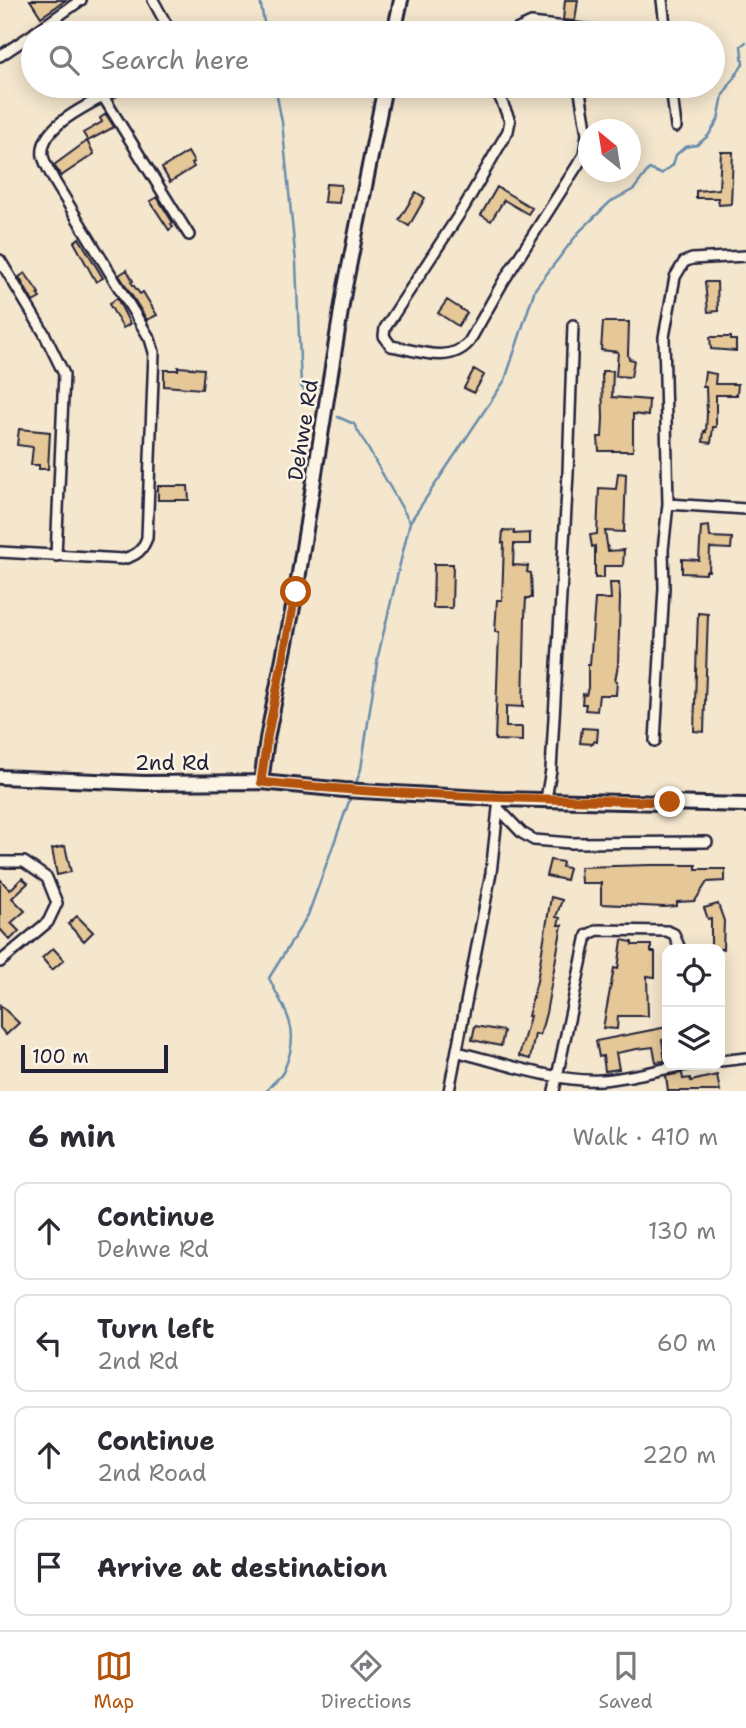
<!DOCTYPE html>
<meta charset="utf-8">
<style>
:root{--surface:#fff;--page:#f7f7f7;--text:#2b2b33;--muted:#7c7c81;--line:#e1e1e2;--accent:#b45309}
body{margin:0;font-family:"Shantell Sans",sans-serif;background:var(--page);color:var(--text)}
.controls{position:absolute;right:21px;bottom:21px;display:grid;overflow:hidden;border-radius:14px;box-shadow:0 4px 18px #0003}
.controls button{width:63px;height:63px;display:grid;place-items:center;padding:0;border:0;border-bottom:2px solid var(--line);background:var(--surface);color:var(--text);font:35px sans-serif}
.compass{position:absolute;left:578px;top:119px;width:63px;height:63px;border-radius:50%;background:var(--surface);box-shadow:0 4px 18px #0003;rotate:330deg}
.scale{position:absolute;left:21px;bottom:18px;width:147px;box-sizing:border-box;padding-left:7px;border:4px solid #22223b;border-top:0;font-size:19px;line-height:24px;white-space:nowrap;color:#22223b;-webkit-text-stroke:5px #fcf5e5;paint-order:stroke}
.stop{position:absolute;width:21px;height:21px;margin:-16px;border:5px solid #b45309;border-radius:50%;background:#fff}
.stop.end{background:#b45309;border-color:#fff;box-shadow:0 2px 7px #0008}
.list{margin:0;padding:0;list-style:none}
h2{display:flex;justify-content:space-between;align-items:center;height:91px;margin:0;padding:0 28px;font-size:30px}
h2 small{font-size:23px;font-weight:400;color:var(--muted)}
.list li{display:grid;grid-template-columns:46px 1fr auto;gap:21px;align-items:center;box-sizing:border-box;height:98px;margin:0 14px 14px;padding:0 14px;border:2px solid var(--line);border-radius:14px}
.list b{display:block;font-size:26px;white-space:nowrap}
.list p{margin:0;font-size:23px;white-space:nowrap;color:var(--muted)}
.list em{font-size:23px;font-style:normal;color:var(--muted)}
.icon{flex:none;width:38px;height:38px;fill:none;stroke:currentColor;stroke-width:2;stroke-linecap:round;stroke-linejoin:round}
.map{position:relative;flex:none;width:746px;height:1091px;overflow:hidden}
.search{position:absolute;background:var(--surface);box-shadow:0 4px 18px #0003;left:21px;right:21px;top:21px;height:77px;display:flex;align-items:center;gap:18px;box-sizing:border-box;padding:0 24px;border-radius:38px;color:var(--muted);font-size:26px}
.sheet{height:539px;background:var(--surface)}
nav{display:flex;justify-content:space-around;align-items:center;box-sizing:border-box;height:98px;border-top:2px solid var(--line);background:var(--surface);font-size:19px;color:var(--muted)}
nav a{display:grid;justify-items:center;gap:4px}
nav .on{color:var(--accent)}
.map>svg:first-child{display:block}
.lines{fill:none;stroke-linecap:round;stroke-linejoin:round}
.stream{stroke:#688cac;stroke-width:2.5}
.building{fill:#e5c798;stroke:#22223b;stroke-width:2}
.street-casing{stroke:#22223b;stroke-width:14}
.secondary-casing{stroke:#22223b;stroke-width:18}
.street{stroke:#fcf5e5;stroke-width:9}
.secondary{stroke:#fcf5e5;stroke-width:12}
.route{stroke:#b45309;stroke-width:9}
.labels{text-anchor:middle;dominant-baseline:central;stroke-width:5;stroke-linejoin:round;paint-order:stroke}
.street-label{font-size:21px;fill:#22223b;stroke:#fcf5e5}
</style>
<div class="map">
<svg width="746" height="1091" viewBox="0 0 746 1091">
<rect width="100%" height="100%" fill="#f5e7ce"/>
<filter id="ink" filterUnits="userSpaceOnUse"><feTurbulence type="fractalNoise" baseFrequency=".0143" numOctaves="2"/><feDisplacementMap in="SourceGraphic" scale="14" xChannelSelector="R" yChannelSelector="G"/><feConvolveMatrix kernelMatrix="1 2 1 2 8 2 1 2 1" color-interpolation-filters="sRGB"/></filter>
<g filter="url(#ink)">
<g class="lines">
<path class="stream" d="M 260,0 L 266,33
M 275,86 L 282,122 L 296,263 L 301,386 L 317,408
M 338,417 L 354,424 L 410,522
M 355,786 L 361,769 L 378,656 L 410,522 L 505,380 L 535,289 L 579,232 L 610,202 L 634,189 L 649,169 L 661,174 L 673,165 L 676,155 L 685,147 L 697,145 L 708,136 L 718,120 L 723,95 L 743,64 L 741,46 L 746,42
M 267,1091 C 271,1082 281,1079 284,1070 C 302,1029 286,1014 269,978 L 308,915 L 351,796"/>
</g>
<path class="building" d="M 30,0 L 66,0 L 41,17 Z
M 565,0 L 578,0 L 575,21 L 563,20 Z
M 106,114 L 114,127 L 88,141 L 83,133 L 102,122 L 100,118 Z
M 87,141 L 94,154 L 61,176 L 54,165 Z
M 188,152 L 194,162 L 192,164 L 194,167 L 170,182 L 162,168 Z
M 721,152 L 733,152 L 731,204 L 719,205 L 718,198 L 696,198 L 696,191 L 719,189 Z
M 326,184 L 341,185 L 339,203 L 324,202 Z
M 497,187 L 532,208 L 528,214 L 504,200 L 491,221 L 481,215 Z
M 416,192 L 425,198 L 409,226 L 399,220 Z
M 157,197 L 173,223 L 171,224 L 173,227 L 169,230 L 150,201 Z
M 79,238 L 103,278 L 96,282 L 74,242 Z
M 127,270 L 133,281 L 131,282 L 140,294 L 143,292 L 157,315 L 147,320 L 119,275 Z
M 25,273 L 39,293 L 37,294 L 40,298 L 33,302 L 19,277 Z
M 705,282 L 717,282 L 718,311 L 708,312 Z
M 117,298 L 130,324 L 123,328 L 109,304 Z
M 447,300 L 467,313 L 458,326 L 438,313 Z
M 603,322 L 629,322 L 628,355 L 629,359 L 634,360 L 631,377 L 616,376 L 618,352 L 601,350 Z
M 710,337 L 731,337 L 731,340 L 736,340 L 736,351 L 711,349 Z
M 178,367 L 204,369 L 202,389 L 164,386 L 164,370 L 178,370 Z
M 474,369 L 484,375 L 474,393 L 464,388 Z
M 602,371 L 613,371 L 612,397 L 649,400 L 648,416 L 633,414 L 633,451 L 599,451 L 598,437 L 602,437 L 603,419 Z
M 705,372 L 716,374 L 715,384 L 738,384 L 737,395 L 716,395 L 716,427 L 713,427 L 711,443 L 703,442 L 704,431 L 706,432 L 707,413 L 706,387 L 703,387 Z
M 19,429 L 50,432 L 48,469 L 39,469 L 39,465 L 31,465 L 33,447 L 17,445 Z
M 618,473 L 626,474 L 624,532 L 605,531 L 608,551 L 624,550 L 623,566 L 604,566 L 604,578 L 595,578 L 595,546 L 592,547 L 590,535 L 597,534 L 599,488 L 616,489 Z
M 158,486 L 188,486 L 189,500 L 158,500 Z
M 709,526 L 710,537 L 732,538 L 731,549 L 710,548 L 709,571 L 706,571 L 706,574 L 682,573 L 682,559 L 699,560 L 701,527 Z
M 503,530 L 514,531 L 514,534 L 530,533 L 530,544 L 514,544 L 513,565 L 528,566 L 527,572 L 531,573 L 532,598 L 526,598 L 525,616 L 523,707 L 506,706 L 506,727 L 522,727 L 522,741 L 495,740 L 499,632 L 495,632 L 497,600 L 502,600 L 504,543 L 502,543 Z
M 434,564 L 453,564 L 452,608 L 433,608 Z
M 610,583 L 619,583 L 620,599 L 618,665 L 615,681 L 617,681 L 616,695 L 599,695 L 597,711 L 585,710 L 586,704 L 582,704 L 583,694 L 586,695 L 588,688 L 588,665 L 590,665 L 595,599 L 611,599 Z
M 698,613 L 708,614 L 704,732 L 694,731 Z
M 582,728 L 598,729 L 597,742 L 594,741 L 593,744 L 580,743 Z
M 65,846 L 71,872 L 57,875 L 52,849 Z
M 550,860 L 563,862 L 562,867 L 569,868 L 566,880 L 546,876 Z
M 650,865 L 696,865 L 696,869 L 725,869 L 725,881 L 707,882 L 695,901 L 677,902 L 677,906 L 664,907 L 601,904 L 601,883 L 581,883 L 580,867 Z
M 22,878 L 28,883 L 12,898 L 25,911 L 11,923 L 19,931 L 10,940 L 0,929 L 0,879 L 10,890 Z
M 551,897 L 562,900 L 556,917 L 560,918 L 558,925 L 562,925 L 546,1013 L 540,1035 L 535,1034 L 530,1059 L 519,1056 L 530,1016 L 528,1016 L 537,981 Z
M 718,904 L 724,921 L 723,949 L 711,949 L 711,918 L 708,919 L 704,908 Z
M 77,916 L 93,932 L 84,941 L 68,924 Z
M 622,940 L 632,942 L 632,945 L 651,945 L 651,952 L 655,952 L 655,977 L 647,976 L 648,1016 L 618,1016 L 617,1029 L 603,1028 L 614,968 L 618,969 Z
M 53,948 L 64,960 L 52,970 L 42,958 Z
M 0,1005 L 19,1023 L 6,1035 L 0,1028 Z
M 475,1026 L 504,1031 L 501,1046 L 472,1040 Z
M 667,1027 L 667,1039 L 662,1040 L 665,1061 L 656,1062 L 653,1047 L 637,1049 L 616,1053 L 619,1069 L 605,1071 L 603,1056 L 599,1057 L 596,1041 Z
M 682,1073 L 683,1079 L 690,1078 L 691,1081 L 717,1075 L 720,1091 L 668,1091 L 666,1076 Z"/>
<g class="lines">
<g class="street-casing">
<path id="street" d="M 153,0 L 171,33
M 662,0 L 666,33
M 34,33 L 81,0
M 514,33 L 518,29 L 531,23 L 618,33
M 0,56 L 33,34
M 495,86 L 510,121 L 508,131 L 464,207 L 385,328 L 384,336 L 391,346 C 417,350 449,365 469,342 L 503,282 L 584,155 L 587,134 L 579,86
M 671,86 L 676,127
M 104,98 L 189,235
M 0,260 L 44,333 L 64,374 L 56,556
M 668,504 L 746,509
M 0,552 L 123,559 C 137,555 142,551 147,538 L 154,352 L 150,339 L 55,182 C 51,174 45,165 43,156 C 38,123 100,100 123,86
M 655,741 L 664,588 L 663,550 L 668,504 L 664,337 L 675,277 L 684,262 L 692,259 L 746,256
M 546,799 L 551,770 L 568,473 L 573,325
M 498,808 L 522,833 L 534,840 L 570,843 L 707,842
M 0,862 L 24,862 L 47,878 L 57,903 L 48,922 L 0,962
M 458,1052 C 499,1062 560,1083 601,1080 C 630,1078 659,1069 687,1065
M 720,1061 L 746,1058
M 449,1091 L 491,873 L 499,799
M 554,1091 L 587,935 L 598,930 L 667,931 L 674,934 L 680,949"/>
</g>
<g class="secondary-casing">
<path id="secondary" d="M 394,33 L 401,0
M 0,777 L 144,783 L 261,782 L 344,790 L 499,799 L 746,805
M 261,782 L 267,739 L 296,592 L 344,292 L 385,86"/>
</g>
<use href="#street" class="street"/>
<use href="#secondary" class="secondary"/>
</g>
</g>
<g class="lines" filter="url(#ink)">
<path class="route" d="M 296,592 L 267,739 L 261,782 C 397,796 533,799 670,802"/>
</g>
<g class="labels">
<g class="street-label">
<text transform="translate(303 430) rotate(-81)">Dehwe Rd</text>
<text x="172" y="763">2nd Rd</text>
</g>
</g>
</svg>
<div class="controls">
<button><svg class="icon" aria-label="locate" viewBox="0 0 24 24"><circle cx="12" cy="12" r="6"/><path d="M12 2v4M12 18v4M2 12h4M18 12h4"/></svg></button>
<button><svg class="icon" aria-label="layers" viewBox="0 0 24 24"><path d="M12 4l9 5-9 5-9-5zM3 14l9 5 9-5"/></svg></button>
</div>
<svg class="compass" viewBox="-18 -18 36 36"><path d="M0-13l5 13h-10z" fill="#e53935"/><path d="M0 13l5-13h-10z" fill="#7c7c81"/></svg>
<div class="scale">100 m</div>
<div class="stop" style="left:296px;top:592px"></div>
<div class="stop end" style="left:670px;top:802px"></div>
<div class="search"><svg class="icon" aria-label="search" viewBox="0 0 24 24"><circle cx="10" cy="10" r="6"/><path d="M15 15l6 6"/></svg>Search here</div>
</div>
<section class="sheet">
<h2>6 min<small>Walk · 410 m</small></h2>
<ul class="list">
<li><svg class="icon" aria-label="ahead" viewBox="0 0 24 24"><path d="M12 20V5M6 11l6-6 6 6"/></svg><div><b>Continue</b><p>Dehwe Rd</p></div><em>130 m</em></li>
<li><svg class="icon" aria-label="left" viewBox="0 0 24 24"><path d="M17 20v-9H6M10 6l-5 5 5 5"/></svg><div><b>Turn left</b><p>2nd Rd</p></div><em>60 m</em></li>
<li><svg class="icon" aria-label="ahead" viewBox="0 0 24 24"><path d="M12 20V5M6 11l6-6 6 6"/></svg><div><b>Continue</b><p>2nd Road</p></div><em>220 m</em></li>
<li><svg class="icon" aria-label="arrive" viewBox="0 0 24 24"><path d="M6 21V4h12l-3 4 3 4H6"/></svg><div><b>Arrive at destination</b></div></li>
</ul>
</section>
<nav>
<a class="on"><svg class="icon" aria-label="map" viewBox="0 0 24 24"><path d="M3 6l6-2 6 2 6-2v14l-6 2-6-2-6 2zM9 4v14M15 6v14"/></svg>Map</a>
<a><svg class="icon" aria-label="directions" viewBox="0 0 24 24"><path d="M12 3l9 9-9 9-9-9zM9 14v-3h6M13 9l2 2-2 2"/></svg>Directions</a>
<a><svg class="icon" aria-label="saved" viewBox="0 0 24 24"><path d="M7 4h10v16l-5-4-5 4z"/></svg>Saved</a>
</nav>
